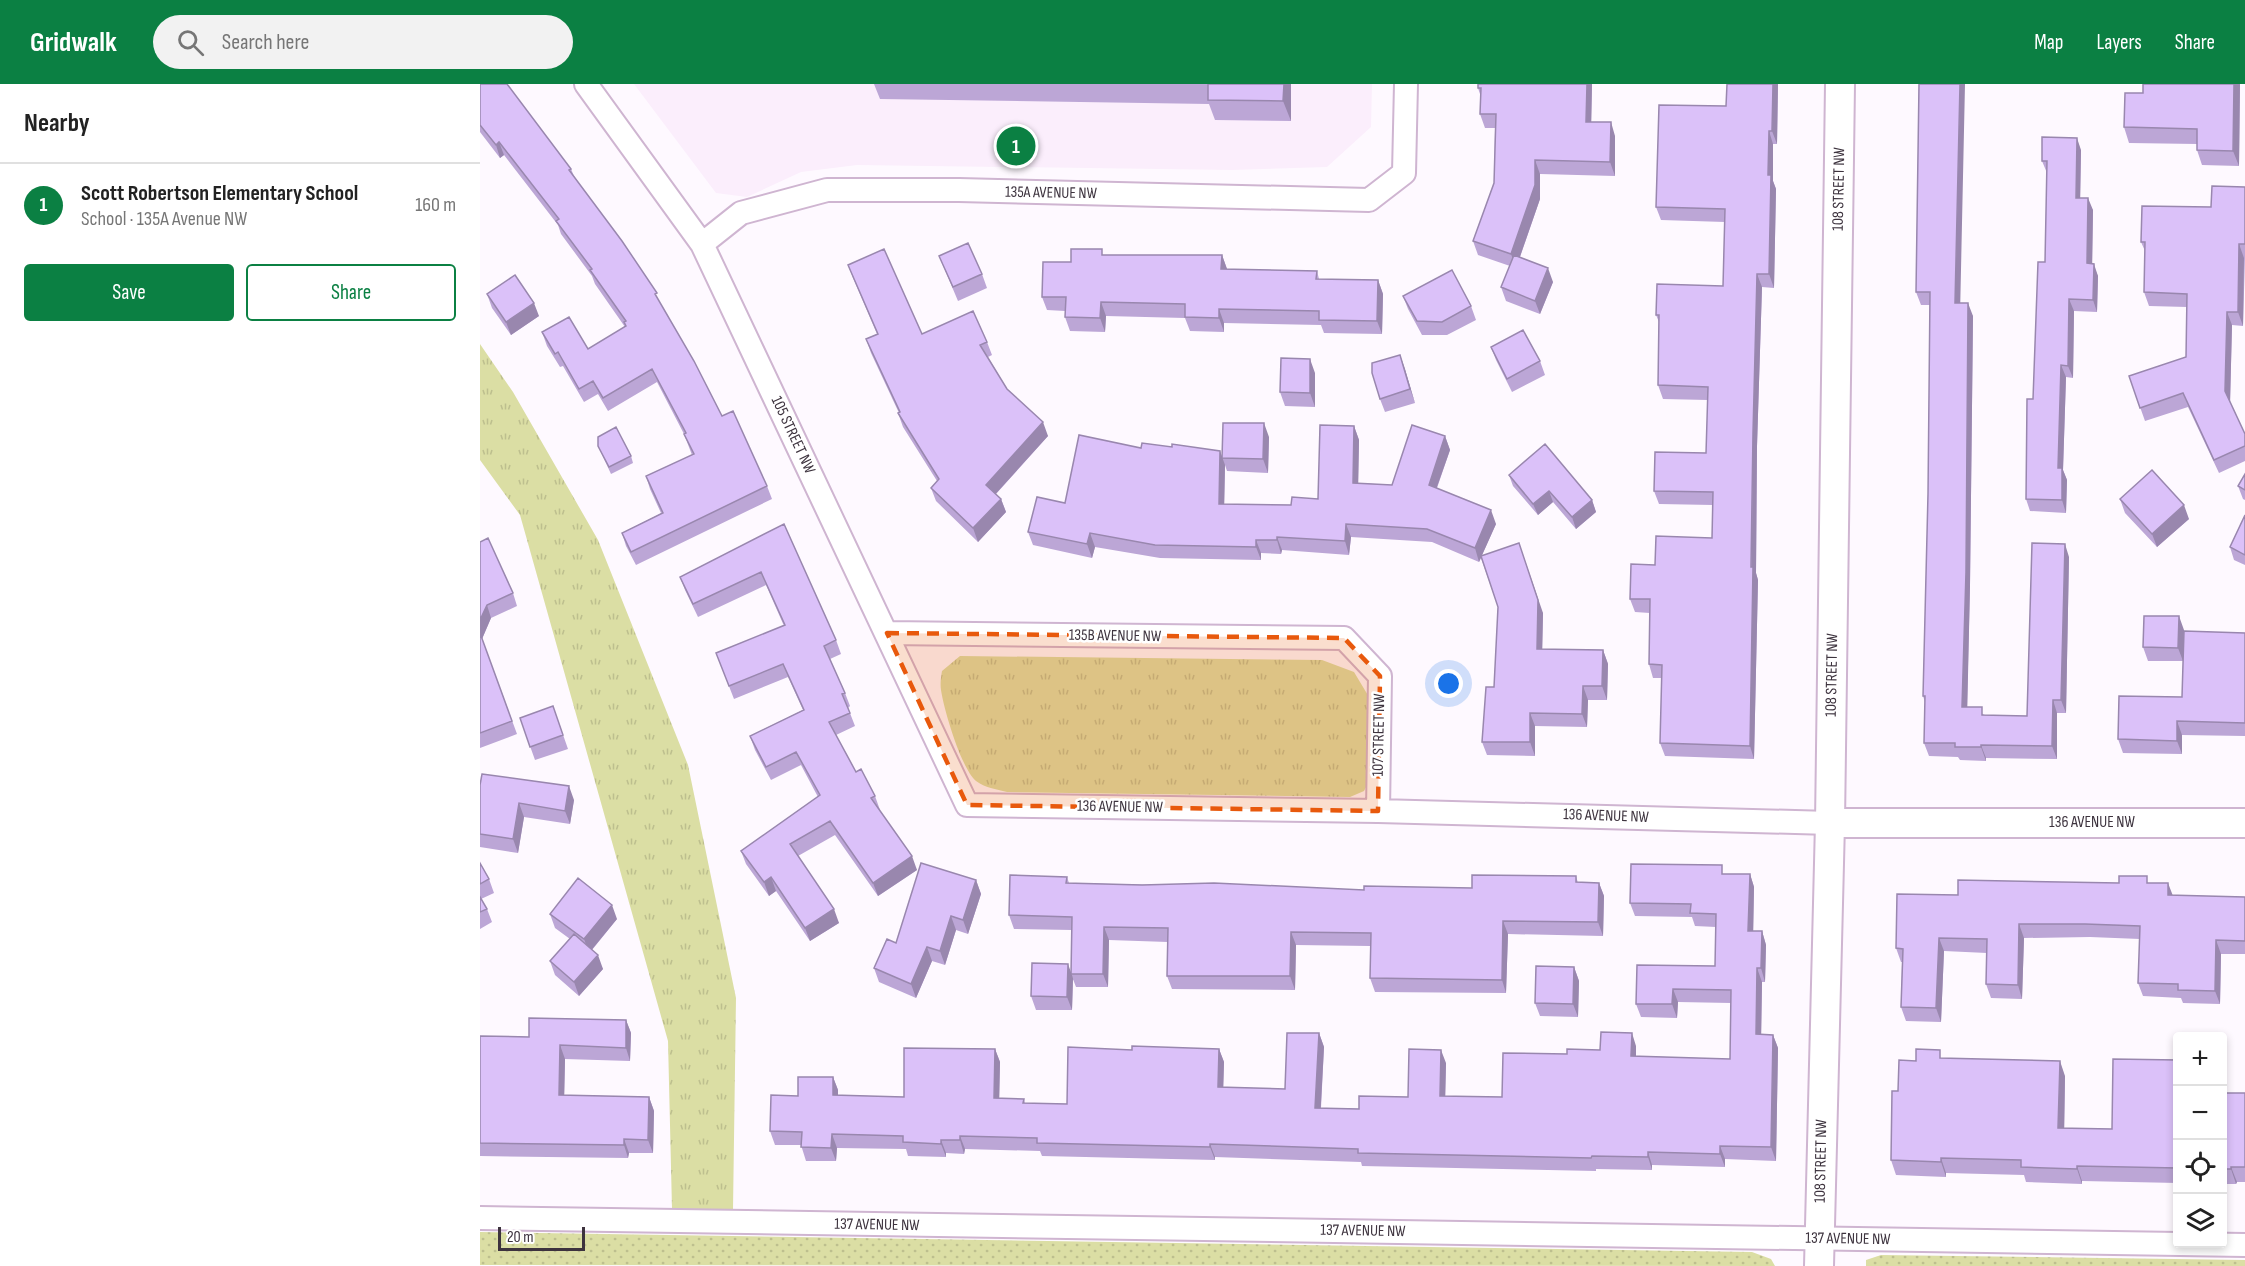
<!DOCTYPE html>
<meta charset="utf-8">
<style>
:root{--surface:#fff;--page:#f2f2f2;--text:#222;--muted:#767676;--line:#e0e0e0;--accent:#0b8043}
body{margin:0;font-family:"Sofia Sans Condensed",sans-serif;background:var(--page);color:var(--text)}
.controls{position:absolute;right:18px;bottom:18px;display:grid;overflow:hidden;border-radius:6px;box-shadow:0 3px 9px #0003}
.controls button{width:54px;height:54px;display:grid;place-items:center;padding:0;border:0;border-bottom:2px solid var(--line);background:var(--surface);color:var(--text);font:30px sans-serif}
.scale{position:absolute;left:18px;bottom:15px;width:87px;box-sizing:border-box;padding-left:6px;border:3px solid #3d333e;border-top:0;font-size:16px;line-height:21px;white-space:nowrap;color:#3d333e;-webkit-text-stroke:4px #fff;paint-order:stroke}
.you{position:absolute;left:969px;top:600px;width:21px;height:21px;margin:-15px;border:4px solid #fff;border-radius:50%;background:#1a73e8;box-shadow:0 0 0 9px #1a73e833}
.badge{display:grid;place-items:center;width:39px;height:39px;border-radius:50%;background:var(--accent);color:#fff;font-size:20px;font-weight:700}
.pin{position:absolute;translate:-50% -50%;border:3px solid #fff;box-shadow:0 2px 6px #0006}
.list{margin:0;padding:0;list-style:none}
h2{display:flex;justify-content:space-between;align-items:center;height:78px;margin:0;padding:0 24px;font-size:26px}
h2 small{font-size:20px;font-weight:400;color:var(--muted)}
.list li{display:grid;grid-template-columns:39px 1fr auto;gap:18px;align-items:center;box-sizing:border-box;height:84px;padding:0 24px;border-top:2px solid var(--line)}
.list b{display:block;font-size:22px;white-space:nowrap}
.list p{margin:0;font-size:20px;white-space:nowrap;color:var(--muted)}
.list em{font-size:20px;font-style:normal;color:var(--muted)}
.actions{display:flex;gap:12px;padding:18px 24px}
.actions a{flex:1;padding:14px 0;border:2px solid var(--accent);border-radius:6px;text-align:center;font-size:21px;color:var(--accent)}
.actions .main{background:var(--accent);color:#fff}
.icon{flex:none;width:33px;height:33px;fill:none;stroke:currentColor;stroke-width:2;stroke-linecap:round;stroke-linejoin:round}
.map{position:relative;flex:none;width:1765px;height:1182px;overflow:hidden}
header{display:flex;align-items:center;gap:36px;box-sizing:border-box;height:84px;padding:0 30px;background:var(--accent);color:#fff}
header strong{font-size:28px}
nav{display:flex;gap:33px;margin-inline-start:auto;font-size:21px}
.search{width:420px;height:54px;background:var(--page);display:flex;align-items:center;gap:15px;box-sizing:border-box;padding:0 21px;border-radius:33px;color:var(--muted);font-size:22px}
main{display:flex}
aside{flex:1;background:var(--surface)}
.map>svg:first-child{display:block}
.built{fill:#fbeefc}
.grass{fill:url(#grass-dots)}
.park{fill:url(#park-tufts)}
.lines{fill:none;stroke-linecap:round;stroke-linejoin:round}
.minor-casing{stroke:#cfb5d1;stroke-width:26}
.tertiary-casing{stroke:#cfb5d1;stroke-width:32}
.minor{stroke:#fff;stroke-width:22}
.tertiary{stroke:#fff;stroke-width:28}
.wall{fill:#bca6d6}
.shaded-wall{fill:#9987ae}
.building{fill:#dbc1f9;stroke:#9987ae;stroke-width:1.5}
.marked{fill:#e8590c;fill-opacity:0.2;stroke:#e8590c;stroke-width:4.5;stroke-dasharray:12 8;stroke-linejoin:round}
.labels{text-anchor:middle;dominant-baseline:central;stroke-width:5;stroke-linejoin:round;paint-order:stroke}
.street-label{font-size:16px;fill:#3d333e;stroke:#fff}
</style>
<header>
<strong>Gridwalk</strong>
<div class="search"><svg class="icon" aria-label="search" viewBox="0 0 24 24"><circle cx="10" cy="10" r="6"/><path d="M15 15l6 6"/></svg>Search here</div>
<nav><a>Map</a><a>Layers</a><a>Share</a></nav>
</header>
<main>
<aside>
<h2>Nearby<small></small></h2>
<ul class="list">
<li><span class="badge">1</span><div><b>Scott Robertson Elementary School</b><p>School · 135A Avenue NW</p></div><em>160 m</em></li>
</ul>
<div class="actions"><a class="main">Save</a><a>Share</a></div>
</aside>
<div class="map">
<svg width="1765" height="1182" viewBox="0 0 1765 1182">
<defs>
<pattern id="grass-dots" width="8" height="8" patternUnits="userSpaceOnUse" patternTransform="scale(1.5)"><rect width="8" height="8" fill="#dbdea4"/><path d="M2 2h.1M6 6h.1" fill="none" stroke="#bdbf8e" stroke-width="1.8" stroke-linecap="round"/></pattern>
<pattern id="park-tufts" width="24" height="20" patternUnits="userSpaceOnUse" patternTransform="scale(1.5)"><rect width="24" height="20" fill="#dbdea4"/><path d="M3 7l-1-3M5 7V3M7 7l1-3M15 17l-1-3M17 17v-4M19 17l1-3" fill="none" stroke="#bdbf8e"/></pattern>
</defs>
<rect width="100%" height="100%" fill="#fef9ff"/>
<path class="built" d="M 154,0 L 892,0 L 891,43 L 847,83 L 752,86 L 377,81 L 321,88 L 267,113 L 236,109 Z"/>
<path class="grass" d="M 0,1148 L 1272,1168 L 1291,1175 L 1295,1182 L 0,1181 Z
M 1401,1171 L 1765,1176 L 1765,1182 L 1386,1182 L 1386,1176 Z"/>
<path class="park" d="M 0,260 L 33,308 L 118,456 L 208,681 L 256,914 L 253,1126 L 192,1125 L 188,957 L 40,431 L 0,376 Z
M 480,572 L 842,576 L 874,588 L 892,618 L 890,696 L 884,707 L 870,713 L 527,708 C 516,705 505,704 496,697 C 481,684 464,626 461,606 C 460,600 461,593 462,587 Z"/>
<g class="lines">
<g class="minor-casing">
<path id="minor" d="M 106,0 L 222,160 L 487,721 L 898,727 L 1350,739
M 222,160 L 261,129 L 347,106 L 479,106 L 889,116 L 924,89 L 926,0
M 407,549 L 864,554 L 900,592 L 898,727
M 0,1134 L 1765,1161"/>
</g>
<g class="tertiary-casing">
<path id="tertiary" d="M 1350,739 L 1765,739
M 1339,1182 L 1350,739 L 1360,0"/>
</g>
<use href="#minor" class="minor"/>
<use href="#tertiary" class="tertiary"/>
</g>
<path class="wall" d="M 0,0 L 91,85 L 94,92 L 180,220 L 242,332 L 287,402 L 292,415 L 156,481 L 146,462 L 142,449 L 181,429 L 170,405 L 166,392 L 212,371 L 204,350 L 177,298 L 128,327 L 118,310 L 104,318 L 83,282 L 80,283 L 67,262 L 62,248 L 108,265 L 145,243 L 115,200 L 112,192 L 81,150 L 78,141 L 24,71 L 20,74 L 0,48 Z
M 394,0 L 811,0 L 811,37 L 735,36 L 729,20 L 400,15 Z
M 998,0 L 1112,0 L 1111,38 L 1135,52 L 1135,92 L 1060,90 L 1060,115 L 1040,173 L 1073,198 L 1060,230 L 1026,217 L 1021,203 L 1030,182 L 998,171 L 993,157 L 1014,99 L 1015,44 L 1005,44 L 1000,30 L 1001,13 L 998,4 Z
M 1298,0 L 1297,60 L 1293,60 L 1293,97 L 1296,105 L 1294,204 L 1282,203 L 1277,362 L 1276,489 L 1278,496 L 1274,675 L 1185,672 L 1180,659 L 1182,594 L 1173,594 L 1169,580 L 1170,529 L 1155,528 L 1150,515 L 1175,481 L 1232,454 L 1233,421 L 1179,420 L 1174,407 L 1226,369 L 1228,316 L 1183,315 L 1178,301 L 1179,238 L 1176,231 L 1243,202 L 1245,138 L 1181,136 L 1176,123 L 1246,22 Z
M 1439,0 L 1480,219 L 1493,232 L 1490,502 L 1487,623 L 1505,631 L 1547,632 L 1589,473 L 1586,629 L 1577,629 L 1577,675 L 1506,674 L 1506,677 L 1480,676 L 1478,673 L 1449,672 L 1444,659 L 1445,618 L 1443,612 L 1448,410 L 1450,221 L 1441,221 L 1436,208 Z
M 1663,0 L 1760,0 L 1759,82 L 1722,81 L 1717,66 L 1717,60 L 1649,59 L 1644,43 L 1663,9 Z
M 1601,66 L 1600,114 L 1613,126 L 1612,180 L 1618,192 L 1617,228 L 1594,227 L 1593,294 L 1586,293 L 1583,386 L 1587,396 L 1586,429 L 1550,427 L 1546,415 L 1565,178 L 1567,89 L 1562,77 Z
M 1765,103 L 1765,174 L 1763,242 L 1752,241 L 1750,318 L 1765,350 L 1765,377 L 1739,389 L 1708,323 L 1665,337 L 1649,292 L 1706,273 L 1707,223 L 1669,222 L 1664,208 L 1665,167 L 1661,158 L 1731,123 Z
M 624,171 L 742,171 L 747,185 L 837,187 L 839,195 L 898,196 L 903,210 L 902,250 L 844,249 L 841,241 L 744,239 L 744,248 L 710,247 L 705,234 L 626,232 L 625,248 L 590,247 L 585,233 L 585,227 L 567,226 L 562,213 L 591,178 Z
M 459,172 L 502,190 L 507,204 L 478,217 Z
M 368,181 L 442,250 L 507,258 L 512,271 L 508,273 L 527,305 L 568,352 L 516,410 L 521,415 L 526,428 L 498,458 L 456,417 L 451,404 L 457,397 L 423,343 L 418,329 L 419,329 L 391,269 L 386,255 L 397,250 L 373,194 Z
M 7,210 L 59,232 L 31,251 L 12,224 Z
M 923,212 L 991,222 L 996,236 L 967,251 L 942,251 L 928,225 Z
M 1011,263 L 1060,277 L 1065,291 L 1032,308 L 1016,276 Z
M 920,271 L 935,319 L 905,328 L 900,315 Z
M 835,289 L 835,323 L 805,322 L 800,308 Z
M 874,342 L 879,356 L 878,399 L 912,401 L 965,352 L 970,366 L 957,404 L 1016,440 L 1002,471 L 1063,529 L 1062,565 L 1123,566 L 1128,580 L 1127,616 L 1108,616 L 1107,643 L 1055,642 L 1055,672 L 1007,671 L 1002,658 L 1014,603 L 1018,523 L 1001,474 L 999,478 L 952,458 L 871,453 L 869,471 L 802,466 L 801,470 L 781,469 L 781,476 L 680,474 L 615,463 L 612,474 L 553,461 L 548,448 L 661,364 L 740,367 L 742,373 L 789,353 L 788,389 L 747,387 L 745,381 L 744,420 L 811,421 L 838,415 Z
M 118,362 L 151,372 L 153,379 L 131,390 Z
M 1765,390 L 1765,416 L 1763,415 L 1758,402 Z
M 1029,391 L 1112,416 L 1116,428 L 1096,445 L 1073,418 L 1058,431 L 1033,402 Z
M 1640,415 L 1709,435 L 1677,463 L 1645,429 Z
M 1765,431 L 1765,481 L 1754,476 L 1750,463 Z
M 304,440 L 356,556 L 361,570 L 350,575 L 365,609 L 370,622 L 368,624 L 375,642 L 356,651 L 376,688 L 395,712 L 400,726 L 399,726 L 437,786 L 398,812 L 355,751 L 318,772 L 359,839 L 330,857 L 296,807 L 289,812 L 266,780 L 261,767 L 338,713 L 321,681 L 291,696 L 275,666 L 270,652 L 323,626 L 308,593 L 254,615 L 236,569 L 304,542 L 286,501 L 218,533 L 205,506 L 200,493 Z
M 0,458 L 33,509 L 37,522 L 11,534 L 2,555 L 37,650 L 0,664 Z
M 1704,546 L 1704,547 L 1765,549 L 1765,652 L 1702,651 L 1702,670 L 1643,669 L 1638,655 L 1702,613 L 1703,577 L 1668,577 L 1663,563 Z
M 73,622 L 88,665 L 55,676 L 40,634 Z
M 0,701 L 94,716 L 90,740 L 44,733 L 38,769 L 0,763 Z
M 0,779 L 9,795 L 14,809 L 1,815 L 7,825 L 12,838 L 0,845 Z
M 1245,790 L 1270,790 L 1274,803 L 1273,847 L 1282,847 L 1286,861 L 1285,898 L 1282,898 L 1281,950 L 1293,951 L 1298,964 L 1296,1077 L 1245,1075 L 1245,1083 L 1172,1081 L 1172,1086 L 1116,1085 L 1116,1087 L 882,1082 L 881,1078 L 735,1073 L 735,1076 L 562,1072 L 560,1067 L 485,1065 L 484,1070 L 466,1069 L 466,1073 L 428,1072 L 426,1065 L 357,1064 L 356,1077 L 326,1077 L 321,1061 L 295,1061 L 290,1047 L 318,1012 L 353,993 L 358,1006 L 358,1011 L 424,1013 L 515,965 L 520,978 L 519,1014 L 544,1015 L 545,1019 L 587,1020 L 652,966 L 739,965 L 744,978 L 743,1003 L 805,1005 L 839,949 L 844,963 L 841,1024 L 879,1025 L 928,1013 L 966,979 L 965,1012 L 1022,1013 L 1087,970 L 1156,962 L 1156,972 L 1250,975 L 1251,919 L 1198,918 L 1197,934 L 1161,933 L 1156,920 L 1235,882 L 1236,843 L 1215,842 L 1212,833 L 1155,832 L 1150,819 Z
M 1096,792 L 1098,799 L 1119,799 L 1124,812 L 1123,852 L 1028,850 L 1026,909 L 895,908 L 890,894 L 890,862 L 816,861 L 815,906 L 692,905 L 687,892 L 688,858 L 629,856 L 628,903 L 596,903 L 591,890 L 592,846 L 534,845 L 529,831 L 587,793 L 589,799 L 884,806 L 992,804 Z
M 496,796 L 501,810 L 488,850 L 476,846 L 465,881 L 452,877 L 436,914 L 399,898 L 394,884 Z
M 1670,799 L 1692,811 L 1765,813 L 1765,870 L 1741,870 L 1740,920 L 1703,919 L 1701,914 L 1663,912 L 1658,899 L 1660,855 L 1610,853 L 1544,854 L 1542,915 L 1511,914 L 1506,900 L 1507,869 L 1464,867 L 1461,938 L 1426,937 L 1421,923 L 1422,878 L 1421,878 L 1416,864 L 1478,811 Z
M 70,830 L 137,835 L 112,866 L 123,885 L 99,912 L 75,891 L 70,877 L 90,855 L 75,844 Z
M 1094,883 L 1099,897 L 1098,933 L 1060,932 L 1055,919 Z
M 593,894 L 592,926 L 556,926 L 551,912 Z
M 146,936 L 151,949 L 150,977 L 85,975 L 84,1011 L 169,1013 L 174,1027 L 173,1069 L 149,1069 L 148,1074 L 0,1072 L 0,952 L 49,953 Z
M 1463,974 L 1585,992 L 1584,1044 L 1632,1045 L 1698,976 L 1698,1099 L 1602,1097 L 1602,1100 L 1546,1098 L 1544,1091 L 1466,1089 L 1466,1093 L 1416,1091 L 1411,1076 L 1436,977 Z
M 1743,1009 L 1765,1009 L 1765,1098 L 1757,1098 L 1756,1100 L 1743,1100 Z"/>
<path class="shaded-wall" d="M 804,0 L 811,0 L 811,37 L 803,17 Z
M 1107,0 L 1112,0 L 1111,52 L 1106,38 Z
M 1293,0 L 1298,0 L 1297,60 L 1292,47 Z
M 1480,0 L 1485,0 L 1480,232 L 1475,219 Z
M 1754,0 L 1760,0 L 1759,82 L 1753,67 Z
M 1131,38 L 1135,52 L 1135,92 L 1130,78 Z
M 1289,47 L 1293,60 L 1293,97 L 1296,105 L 1294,204 L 1289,190 L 1288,91 Z
M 1597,54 L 1601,66 L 1600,126 L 1596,114 Z
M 19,58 L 24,71 L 20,74 L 16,61 Z
M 1055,76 L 1060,90 L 1060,115 L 1036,184 L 1031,170 Z
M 1608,114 L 1613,126 L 1612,191 L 1607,179 Z
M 1759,160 L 1764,174 L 1763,242 L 1758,228 Z
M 742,171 L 747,185 L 741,185 Z
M 1614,180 L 1618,192 L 1617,228 L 1613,216 Z
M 1068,184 L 1073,198 L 1060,230 L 1055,217 Z
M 1277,190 L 1282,203 L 1277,362 L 1276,489 L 1278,496 L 1274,675 L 1270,662 L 1273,349 Z
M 898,196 L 903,210 L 902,250 L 897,237 Z
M 1589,215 L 1594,227 L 1593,294 L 1588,282 Z
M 621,218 L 626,232 L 625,248 L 620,234 Z
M 54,219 L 59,232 L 31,251 L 26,238 Z
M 1488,219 L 1493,232 L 1490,502 L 1487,636 L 1482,623 Z
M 739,225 L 744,239 L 744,248 L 739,234 Z
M 1747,228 L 1752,241 L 1750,321 L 1745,307 Z
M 920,271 L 925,285 L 935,319 L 930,305 Z
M 830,275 L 835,289 L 835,323 L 830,309 Z
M 1581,281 L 1586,293 L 1583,386 L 1587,396 L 1586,429 L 1582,416 L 1578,384 Z
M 563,338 L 568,352 L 511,415 L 506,401 Z
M 784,339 L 789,353 L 788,389 L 783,375 Z
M 874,342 L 879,356 L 878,412 L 873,399 Z
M 965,352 L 970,366 L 953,414 L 949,401 Z
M 740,367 L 745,381 L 744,433 L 739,420 Z
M 1069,407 L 1073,418 L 1058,431 L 1053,420 Z
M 521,415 L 526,428 L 498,458 L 493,444 Z
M 1112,416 L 1116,428 L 1096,445 L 1092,433 Z
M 1704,421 L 1709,435 L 1677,463 L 1672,450 Z
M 1011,426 L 1016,440 L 999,478 L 995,464 Z
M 866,440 L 871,453 L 869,471 L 865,457 Z
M 610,449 L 615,463 L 612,474 L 607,460 Z
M 797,453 L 802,466 L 801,470 L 797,456 Z
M 776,456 L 781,469 L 781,476 L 776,463 Z
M 1039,459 L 1063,529 L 1062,579 L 1057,565 Z
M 1585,460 L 1589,473 L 1586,629 L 1581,616 Z
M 7,521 L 11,534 L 2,555 L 37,650 L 0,549 L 0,536 Z
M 1699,532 L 1704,546 L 1703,577 L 1698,564 Z
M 1123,566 L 1128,580 L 1127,616 L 1122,602 Z
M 1103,602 L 1108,616 L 1107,643 L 1102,630 Z
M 1573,616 L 1577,629 L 1577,675 L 1572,662 Z
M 1050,629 L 1055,642 L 1055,672 L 1050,658 Z
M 1697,637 L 1702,651 L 1702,670 L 1697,657 Z
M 1501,661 L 1506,674 L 1506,677 L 1501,663 Z
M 89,702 L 94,716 L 90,740 L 85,727 Z
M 39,719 L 44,733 L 38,769 L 33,755 Z
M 432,772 L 437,786 L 398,812 L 393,799 Z
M 1270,790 L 1274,803 L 1273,860 L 1268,847 Z
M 291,793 L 296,807 L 289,812 L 284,798 Z
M 496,796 L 501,810 L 488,850 L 483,836 Z
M 1119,799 L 1124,812 L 1123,852 L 1118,838 Z
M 1688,799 L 1693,812 L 1688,811 Z
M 132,821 L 137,835 L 109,869 L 104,855 Z
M 354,825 L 359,839 L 330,857 L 325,844 Z
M 471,832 L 476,846 L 465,881 L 460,867 Z
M 1023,837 L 1028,850 L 1026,909 L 1022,896 Z
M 1539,840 L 1544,854 L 1542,915 L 1538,901 Z
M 624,843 L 629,856 L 628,903 L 623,890 Z
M 1282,847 L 1286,861 L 1285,898 L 1281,884 Z
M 811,848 L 816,861 L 815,906 L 810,892 Z
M 1459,854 L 1464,867 L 1461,938 L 1456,924 Z
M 1736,856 L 1741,870 L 1740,920 L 1735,907 Z
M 447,863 L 452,877 L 436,914 L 431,900 Z
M 118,871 L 123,885 L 99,912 L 94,898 Z
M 588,880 L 593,894 L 592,926 L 587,913 Z
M 1094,883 L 1099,897 L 1098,933 L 1093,920 Z
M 1277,884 L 1282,898 L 1281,963 L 1276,950 Z
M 1193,905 L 1198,918 L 1197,934 L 1192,920 Z
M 146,936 L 151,949 L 150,977 L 146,964 Z
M 839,949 L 844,963 L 840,1037 L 835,1024 Z
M 1152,949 L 1156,962 L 1156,985 L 1151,972 Z
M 1293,951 L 1298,964 L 1296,1077 L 1291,1063 Z
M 80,961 L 85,975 L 84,1024 L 79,1011 Z
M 515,965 L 520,978 L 519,1027 L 514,1014 Z
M 739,965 L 744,978 L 743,1016 L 738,1003 Z
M 961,966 L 966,979 L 965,1025 L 960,1012 Z
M 1580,977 L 1585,992 L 1584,1059 L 1578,1044 Z
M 353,993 L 358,1006 L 358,1024 L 353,1011 Z
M 169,1013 L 174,1027 L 173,1069 L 168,1056 Z
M 352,1050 L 357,1064 L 356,1077 L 351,1064 Z
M 480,1052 L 485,1065 L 484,1070 L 480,1056 Z
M 144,1055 L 149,1069 L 148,1074 L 144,1061 Z
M 461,1056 L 466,1069 L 466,1073 L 461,1060 Z
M 730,1060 L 735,1073 L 735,1076 L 730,1063 Z
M 1240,1062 L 1245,1075 L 1245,1083 L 1240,1070 Z
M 1168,1068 L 1172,1081 L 1172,1086 L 1168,1073 Z
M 1461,1074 L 1466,1089 L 1466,1093 L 1461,1078 Z
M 1597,1082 L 1602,1097 L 1602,1100 L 1597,1085 Z
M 1751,1083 L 1757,1098 L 1756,1100 L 1751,1085 Z"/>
<path class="building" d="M 0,0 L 27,0 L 91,85 L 89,86 L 142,157 L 177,209 L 175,210 L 214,277 L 242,332 L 253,327 L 287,402 L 151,468 L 142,449 L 183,429 L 166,392 L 214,370 L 204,350 L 206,349 L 172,285 L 123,314 L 113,297 L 99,305 L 78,268 L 75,270 L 62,248 L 89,233 L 108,265 L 146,242 L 144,238 L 146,237 L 110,186 L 112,185 L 76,137 L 79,135 L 19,58 L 16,61 L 0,41 Z
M 728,0 L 804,0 L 803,17 L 728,16 Z
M 998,0 L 1107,0 L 1106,38 L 1131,38 L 1130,78 L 1055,76 L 1055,101 L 1031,170 L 993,157 L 1014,99 L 1016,30 L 1000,30 L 1001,4 L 998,4 Z
M 1247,0 L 1293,0 L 1292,47 L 1289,47 L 1288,91 L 1291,91 L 1289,190 L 1277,190 L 1273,349 L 1271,483 L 1273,483 L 1270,662 L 1180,659 L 1182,581 L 1169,580 L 1170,515 L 1150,515 L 1151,480 L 1175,481 L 1176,452 L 1232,454 L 1233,408 L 1174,407 L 1175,368 L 1226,369 L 1228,303 L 1178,301 L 1179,231 L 1176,231 L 1177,200 L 1243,202 L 1245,125 L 1176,123 L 1179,21 L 1246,22 Z
M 1439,0 L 1480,0 L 1475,219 L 1488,219 L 1486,488 L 1482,623 L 1502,623 L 1502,631 L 1547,632 L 1552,459 L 1585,460 L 1581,616 L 1573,616 L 1572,662 L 1501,661 L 1501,663 L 1475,663 L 1475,659 L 1444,659 L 1445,612 L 1443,612 L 1448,410 L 1450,208 L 1436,208 Z
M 1663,0 L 1754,0 L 1753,67 L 1717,66 L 1717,45 L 1644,43 L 1645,9 L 1663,9 Z
M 1562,53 L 1597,54 L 1596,114 L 1608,114 L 1607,179 L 1614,180 L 1613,216 L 1589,215 L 1588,282 L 1581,281 L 1578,384 L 1582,384 L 1582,416 L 1546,415 L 1547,315 L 1553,315 L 1558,178 L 1565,178 L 1567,77 L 1562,77 Z
M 1732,102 L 1765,103 L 1765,160 L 1759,160 L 1758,228 L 1747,228 L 1745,307 L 1765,350 L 1765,362 L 1734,376 L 1703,309 L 1660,324 L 1649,292 L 1706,273 L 1707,210 L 1664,208 L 1665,158 L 1661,158 L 1662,122 L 1731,123 Z
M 488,159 L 502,190 L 473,203 L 459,172 Z
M 404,165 L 442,250 L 493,227 L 507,258 L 500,261 L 527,305 L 563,338 L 506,401 L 521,415 L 493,444 L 451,404 L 459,395 L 418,329 L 420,328 L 386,255 L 398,250 L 368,181 Z
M 591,165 L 622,165 L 622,171 L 742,171 L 741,185 L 837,187 L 836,195 L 898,196 L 897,237 L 839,236 L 839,227 L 739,225 L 739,234 L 705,233 L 705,220 L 621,218 L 620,234 L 585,233 L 586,213 L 562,213 L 563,178 L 591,178 Z
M 1034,171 L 1068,184 L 1055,217 L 1021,203 Z
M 972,186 L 991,222 L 962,238 L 937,237 L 923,212 Z
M 35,191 L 54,219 L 26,238 L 7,210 Z
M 1043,246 L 1060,277 L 1027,295 L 1011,263 Z
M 920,271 L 930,305 L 900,315 L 892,289 L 892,279 Z
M 801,274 L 830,275 L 830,309 L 800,308 Z
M 743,339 L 784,339 L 783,375 L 742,374 Z
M 840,341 L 874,342 L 873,399 L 912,401 L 932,341 L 965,352 L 949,401 L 1011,426 L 995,464 L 947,445 L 866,440 L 865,457 L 797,453 L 797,456 L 776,456 L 776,463 L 675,461 L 610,449 L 607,460 L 548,448 L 557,413 L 585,419 L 599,351 L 661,364 L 662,359 L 692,363 L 692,360 L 740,367 L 739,420 L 811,421 L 812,413 L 838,415 Z
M 136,343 L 151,372 L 129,383 L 118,362 L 118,353 Z
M 1065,360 L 1112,416 L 1092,433 L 1069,407 L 1053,420 L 1029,391 Z
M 1672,386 L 1704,421 L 1672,450 L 1640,415 Z
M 1765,390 L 1765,406 L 1758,402 Z
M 1765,431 L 1765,471 L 1750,463 Z
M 304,440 L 356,556 L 344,562 L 365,609 L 362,610 L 370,629 L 349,638 L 376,688 L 381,685 L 395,712 L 391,714 L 432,772 L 393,799 L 350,737 L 310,760 L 354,825 L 325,844 L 291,793 L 284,798 L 261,767 L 340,711 L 316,668 L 286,683 L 270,652 L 324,626 L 303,580 L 249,602 L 236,569 L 305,541 L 281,488 L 213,520 L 200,493 Z
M 8,454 L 33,509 L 7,521 L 0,536 L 0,458 Z
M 1039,459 L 1058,516 L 1057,565 L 1123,566 L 1122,602 L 1103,602 L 1102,630 L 1050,629 L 1050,658 L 1002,658 L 1006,603 L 1014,603 L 1018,523 L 1001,472 Z
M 1664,532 L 1699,532 L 1698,564 L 1663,563 Z
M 1704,547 L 1765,549 L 1765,639 L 1697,637 L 1697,657 L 1638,655 L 1639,612 L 1702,613 Z
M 0,549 L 32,637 L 0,649 Z
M 73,622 L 83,651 L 50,663 L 40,634 Z
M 2,690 L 89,702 L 85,727 L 39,719 L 33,755 L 0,750 L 0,701 Z
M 0,779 L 9,795 L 0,800 Z
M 441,779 L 496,796 L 483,836 L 471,832 L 460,867 L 447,863 L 431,900 L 394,884 L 407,855 L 416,859 Z
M 1151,780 L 1242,781 L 1242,790 L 1270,790 L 1268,847 L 1282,847 L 1281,884 L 1277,884 L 1276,950 L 1293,951 L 1291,1063 L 1240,1062 L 1240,1070 L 1168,1068 L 1168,1073 L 1112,1072 L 1111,1074 L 878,1069 L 878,1065 L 730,1060 L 730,1063 L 557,1059 L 557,1054 L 480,1052 L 480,1056 L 461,1056 L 461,1060 L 423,1058 L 423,1052 L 352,1050 L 351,1064 L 321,1063 L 322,1048 L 290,1047 L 291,1011 L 318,1012 L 318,993 L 353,993 L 353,1011 L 424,1013 L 424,964 L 515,965 L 514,1014 L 544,1015 L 543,1019 L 587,1020 L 588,963 L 652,966 L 652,962 L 739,965 L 738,1003 L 805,1005 L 807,949 L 839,949 L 835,1024 L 879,1025 L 879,1012 L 928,1013 L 929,965 L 961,966 L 960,1012 L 1022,1013 L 1023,969 L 1087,970 L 1087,965 L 1120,966 L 1121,948 L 1152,949 L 1151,972 L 1250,975 L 1251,906 L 1193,905 L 1192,920 L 1156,920 L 1157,881 L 1235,882 L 1236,830 L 1210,829 L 1211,820 L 1150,819 Z
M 530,791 L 587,793 L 586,799 L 662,801 L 734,799 L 884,806 L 884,802 L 992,804 L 992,791 L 1096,792 L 1096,798 L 1119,799 L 1118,838 L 1023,837 L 1022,896 L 890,894 L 891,849 L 811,848 L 810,892 L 687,892 L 688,844 L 624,843 L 623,890 L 591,890 L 592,833 L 529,831 Z
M 1639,792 L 1667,792 L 1667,799 L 1688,799 L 1688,811 L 1765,813 L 1765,857 L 1736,856 L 1735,907 L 1698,906 L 1698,900 L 1658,899 L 1660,842 L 1605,840 L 1539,840 L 1538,901 L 1506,900 L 1507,855 L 1459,854 L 1456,924 L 1421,923 L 1423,865 L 1416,864 L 1417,810 L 1478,811 L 1478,796 L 1639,799 Z
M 98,794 L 132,821 L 104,855 L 70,830 Z
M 0,813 L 7,825 L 0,828 Z
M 94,850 L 118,871 L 94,898 L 70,877 Z
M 552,879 L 588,880 L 587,913 L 551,912 Z
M 1056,882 L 1094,883 L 1093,920 L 1055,919 Z
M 49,934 L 146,936 L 146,964 L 80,961 L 79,1011 L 169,1013 L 168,1056 L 144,1055 L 144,1061 L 0,1059 L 0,952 L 49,953 Z
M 1436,965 L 1460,966 L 1460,974 L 1580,977 L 1578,1044 L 1632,1045 L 1633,975 L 1698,976 L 1698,1084 L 1597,1082 L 1597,1085 L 1541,1083 L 1541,1076 L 1461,1074 L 1461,1078 L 1411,1076 L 1412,1007 L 1418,1007 L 1419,976 L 1436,977 Z
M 1743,1009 L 1765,1009 L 1765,1083 L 1751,1083 L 1751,1085 L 1743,1085 Z"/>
<path class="marked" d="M 407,549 L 864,554 L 900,592 L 898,727 L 487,721 Z"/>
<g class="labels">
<g class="street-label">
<text transform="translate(1359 105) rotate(-89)">108 STREET NW</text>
<text transform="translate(571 109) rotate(1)">135A AVENUE NW</text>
<text transform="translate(313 351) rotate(65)">105 STREET NW</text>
<text transform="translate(635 552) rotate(1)">135B AVENUE NW</text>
<text transform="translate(1352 591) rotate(-89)">108 STREET NW</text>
<text transform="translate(899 651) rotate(-89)">107 STREET NW</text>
<text transform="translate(640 723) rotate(1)">136 AVENUE NW</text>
<text transform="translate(1126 732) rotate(2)">136 AVENUE NW</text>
<text x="1612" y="738">136 AVENUE NW</text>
<text transform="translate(1341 1077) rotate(-89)">108 STREET NW</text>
<text transform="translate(397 1141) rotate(1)">137 AVENUE NW</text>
<text transform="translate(883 1147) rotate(1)">137 AVENUE NW</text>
<text transform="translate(1368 1155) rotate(1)">137 AVENUE NW</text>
</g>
</g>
</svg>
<div class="controls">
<button>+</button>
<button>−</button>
<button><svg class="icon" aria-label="locate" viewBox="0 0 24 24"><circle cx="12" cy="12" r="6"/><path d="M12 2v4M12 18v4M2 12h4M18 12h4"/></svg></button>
<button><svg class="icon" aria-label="layers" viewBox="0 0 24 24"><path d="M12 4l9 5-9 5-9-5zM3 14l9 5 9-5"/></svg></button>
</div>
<div class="scale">20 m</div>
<div class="you"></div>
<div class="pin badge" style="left:536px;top:62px">1</div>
</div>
</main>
